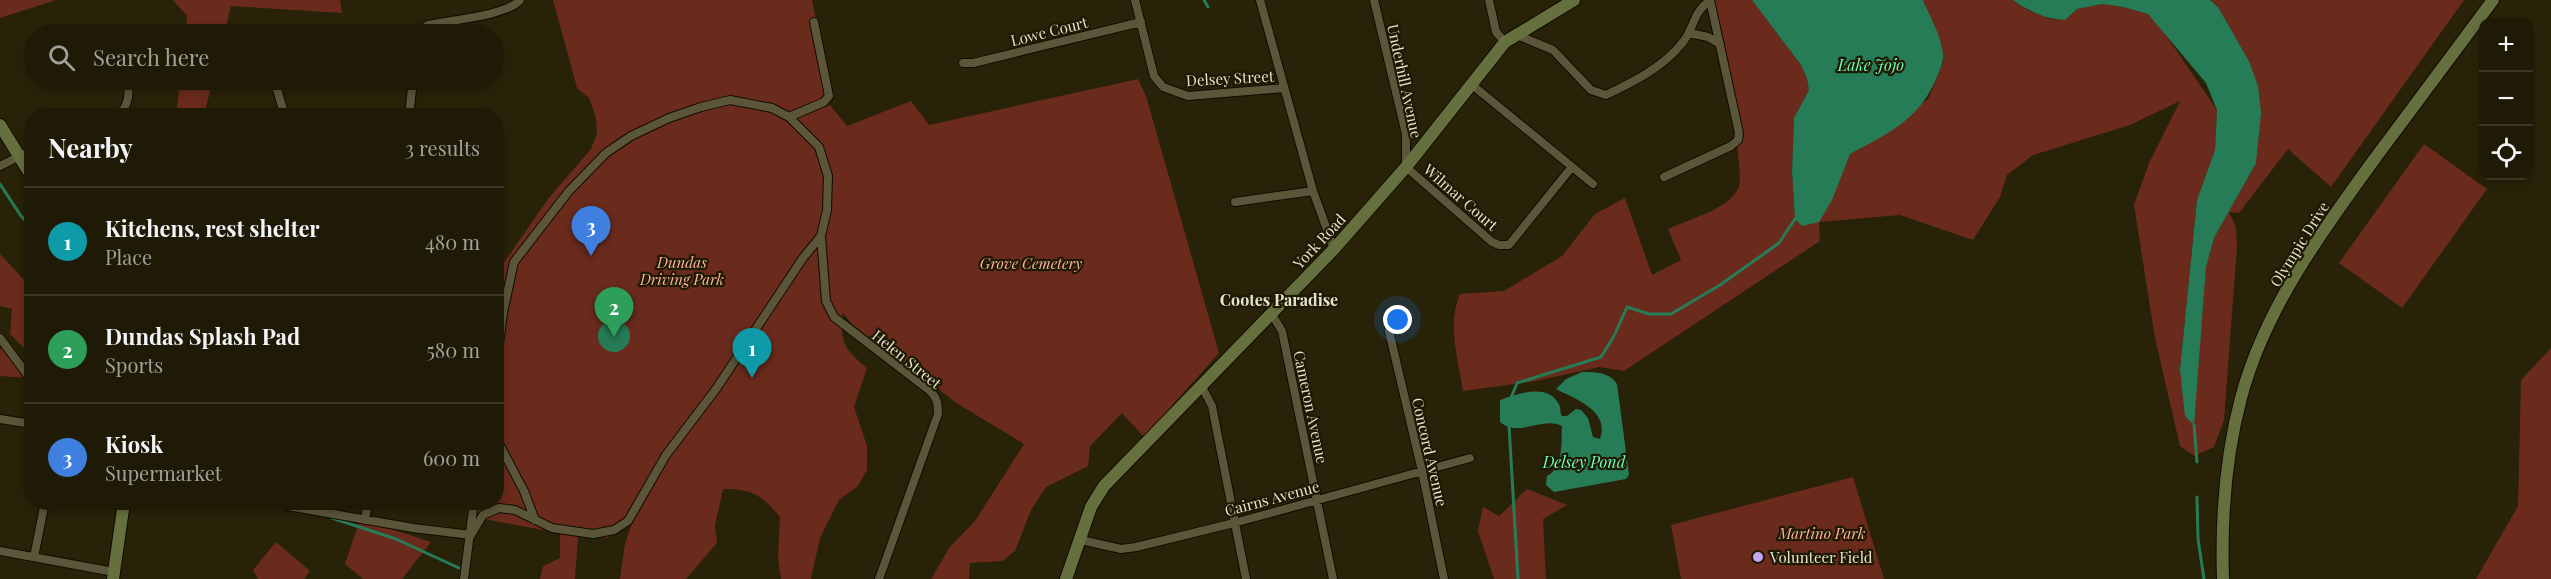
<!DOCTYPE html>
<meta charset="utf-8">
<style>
:root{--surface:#1e1a06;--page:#262310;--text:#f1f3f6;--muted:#a1a19b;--line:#3c3828;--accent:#c3a7f2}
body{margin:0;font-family:"Playfair Display",serif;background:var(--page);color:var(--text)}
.controls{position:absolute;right:18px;top:18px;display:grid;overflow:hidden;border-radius:12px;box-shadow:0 3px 9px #0003}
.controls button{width:54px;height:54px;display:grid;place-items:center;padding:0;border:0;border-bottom:2px solid var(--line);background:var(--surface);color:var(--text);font:30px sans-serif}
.you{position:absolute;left:1398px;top:320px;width:21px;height:21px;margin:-15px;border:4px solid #fff;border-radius:50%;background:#1a73e8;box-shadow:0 0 0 9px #1a73e833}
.badge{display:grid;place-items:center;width:39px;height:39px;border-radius:50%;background:var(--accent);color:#fff;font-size:20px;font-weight:700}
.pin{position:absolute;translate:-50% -50px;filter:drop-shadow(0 2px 3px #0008)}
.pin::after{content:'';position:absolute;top:32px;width:21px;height:18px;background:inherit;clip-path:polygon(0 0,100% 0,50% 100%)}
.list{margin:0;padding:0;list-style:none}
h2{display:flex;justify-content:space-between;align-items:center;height:78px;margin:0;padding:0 24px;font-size:26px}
h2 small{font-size:20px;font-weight:400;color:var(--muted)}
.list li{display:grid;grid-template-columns:39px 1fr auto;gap:18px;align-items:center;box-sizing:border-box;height:108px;padding:0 24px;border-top:2px solid var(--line)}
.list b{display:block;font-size:22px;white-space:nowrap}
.list p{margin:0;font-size:20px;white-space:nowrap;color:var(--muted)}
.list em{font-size:20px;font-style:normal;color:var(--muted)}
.icon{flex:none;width:33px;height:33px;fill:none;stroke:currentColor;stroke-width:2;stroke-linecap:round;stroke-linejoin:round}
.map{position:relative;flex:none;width:2551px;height:579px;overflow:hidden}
.search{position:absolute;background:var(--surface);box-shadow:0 3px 9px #0003;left:24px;top:24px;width:480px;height:66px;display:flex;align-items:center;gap:15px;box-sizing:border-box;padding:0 21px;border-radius:33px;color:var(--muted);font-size:22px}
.panel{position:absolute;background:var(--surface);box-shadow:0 3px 9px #0003;left:24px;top:108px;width:480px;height:402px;border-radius:24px}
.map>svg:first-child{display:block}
.green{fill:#6a2b1c}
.water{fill:#267c57}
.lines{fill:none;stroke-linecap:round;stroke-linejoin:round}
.stream{stroke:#267c57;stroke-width:3}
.street-casing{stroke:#110b00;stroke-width:10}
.secondary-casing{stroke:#110b00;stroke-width:14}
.street{stroke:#5b563a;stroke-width:8}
.secondary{stroke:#66703f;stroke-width:12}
.poi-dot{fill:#c3a7f2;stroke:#1e1901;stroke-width:2}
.labels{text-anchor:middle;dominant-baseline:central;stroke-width:4.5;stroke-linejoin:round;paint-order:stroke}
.street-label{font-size:15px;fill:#e5e2d2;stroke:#1e1901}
.park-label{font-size:15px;font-style:italic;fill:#ffb39f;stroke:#1e1901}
.poi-label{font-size:15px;fill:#e5e2d2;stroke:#1e1901;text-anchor:start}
.water-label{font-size:16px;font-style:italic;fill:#6efdbc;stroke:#1e1901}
.neighbourhood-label{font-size:16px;font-weight:bold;fill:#e5e2d2;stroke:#1e1901}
</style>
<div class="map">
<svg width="2551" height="579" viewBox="0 0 2551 579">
<rect width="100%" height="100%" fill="#282208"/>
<path class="green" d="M 0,0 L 56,0 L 0,18 Z
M 173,0 L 340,0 L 342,13 L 231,6 L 224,34 L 185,34 L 187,16 Z
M 553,0 L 812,0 L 831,93 L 825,107 L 830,105 L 847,126 L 911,101 L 929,125 L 1138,79 L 1146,96 L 1219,353 L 1144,437 L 1122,413 L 1090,446 L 1088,466 L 1046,487 L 1031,510 L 1015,551 L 1002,561 L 970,563 L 969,579 L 931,579 L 949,548 L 975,521 L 1024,444 L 958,404 L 853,325 L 843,313 C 839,343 845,349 867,368 L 854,407 L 867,446 L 867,470 L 858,486 L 839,500 L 820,538 L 811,579 L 781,579 L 778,558 L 780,517 C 761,494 752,489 723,489 L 715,525 L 717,543 L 686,579 L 620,579 L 625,544 L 630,528 L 651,489 L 628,522 L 607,538 L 568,534 L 578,537 L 575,579 L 540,579 L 543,566 L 560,558 L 560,533 L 467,516 L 469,503 L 496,502 L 496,302 L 503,264 L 548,199 L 591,149 L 597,133 L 596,118 L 589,98 L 577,88 Z
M 1709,0 L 1752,0 L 1801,65 L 1807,79 L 1809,90 L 1794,118 L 1792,171 L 1795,219 L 1850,154 L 1928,99 L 1943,63 L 1942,47 L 1923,0 L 2013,0 L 2029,11 L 2051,19 L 2065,20 L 2077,9 L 2102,4 L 2123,7 L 2148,14 L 2159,25 L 2217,110 L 2215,150 L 2197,200 L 2180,369 L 2193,424 L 2206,267 L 2214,238 L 2256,163 L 2249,61 L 2218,7 L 2210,0 L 2464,0 L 2331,187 L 2288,149 L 2239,213 L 2229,212 L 2236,227 L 2237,246 L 2224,420 L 2214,447 L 2194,456 L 2180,446 L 2155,338 L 2134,205 L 2149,163 L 2180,101 L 2130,125 L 2033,155 L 2007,175 L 2000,197 L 1973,240 L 1900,215 L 1819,222 L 1820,241 L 1624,371 L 1599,367 L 1536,381 L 1463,391 C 1458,359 1447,325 1460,294 L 1504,291 L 1562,256 L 1595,214 L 1625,198 L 1652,275 L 1681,260 L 1668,229 C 1689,219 1727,210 1738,189 C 1748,169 1715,31 1709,0 Z
M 180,80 L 213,80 L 204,115 L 176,115 Z
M 2424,144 L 2487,189 L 2402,308 L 2339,263 Z
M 0,254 L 25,281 L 25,293 L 31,305 L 31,355 L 10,334 L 12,309 L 0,306 Z
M 3,348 L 29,378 L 0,376 L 0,349 Z
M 2551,348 L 2551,579 L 2476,579 L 2518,506 L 2521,380 Z
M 1853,477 L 1884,579 L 1681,579 L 1671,525 Z
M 1527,489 L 1567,505 L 1543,519 L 1546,579 L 1494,579 L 1478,531 L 1483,507 L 1499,516 Z
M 360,519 L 431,542 L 402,579 L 363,579 L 345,564 Z
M 276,542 L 310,571 L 304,579 L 258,579 L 253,570 Z"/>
<path class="water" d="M 1752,0 L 1923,0 C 1929,15 1939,32 1942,48 C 1945,60 1941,68 1936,79 C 1919,120 1887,134 1850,154 L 1832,200 L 1819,222 L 1802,226 L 1795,219 L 1792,171 L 1794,118 L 1809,90 L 1807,79 L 1801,65 Z
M 2013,0 L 2210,0 L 2218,7 L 2249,61 L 2258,86 L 2261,113 L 2256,163 L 2214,238 L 2206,267 L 2194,425 L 2185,416 L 2180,369 L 2197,200 L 2215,150 L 2217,110 L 2206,83 L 2148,14 L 2123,7 L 2102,4 L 2077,9 L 2065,20 C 2045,19 2030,12 2013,0 Z
M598 336a16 16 0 1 1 32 0a16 16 0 1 1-32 0Z
M 1582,372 C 1596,372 1609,372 1617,384 L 1629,475 L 1626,479 L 1554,492 L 1546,485 L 1547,476 C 1564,467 1561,442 1562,426 C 1543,416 1518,438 1500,422 L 1500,400 C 1516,394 1547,383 1558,403 C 1562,408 1559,411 1562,416 L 1567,416 L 1576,409 L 1581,410 L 1588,418 L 1593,437 L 1600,439 C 1610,411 1576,399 1556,389 L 1566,379 Z"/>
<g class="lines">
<path class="stream" d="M 1204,0 L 1208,7
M 0,184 L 21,216 L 32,227
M 1511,398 L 1517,383 L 1601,357 L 1614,336 L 1627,307 L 1649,314 L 1671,314 L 1720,285 L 1779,243 L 1795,219
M 1509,425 L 1518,579
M 2194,425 L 2197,462
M 2197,497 L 2198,539 L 2204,579
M 323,502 L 325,506
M 332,518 L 396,539 L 459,568"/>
<g class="street-casing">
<path id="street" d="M 1135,0 L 1154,76 L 1163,87 L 1188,96 L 1284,88
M 1260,0 L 1313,191 L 1334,249
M 1374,0 L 1406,134 L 1406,167 L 1492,242 L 1499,245 L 1509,245 L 1571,168
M 1489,0 L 1496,32 L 1505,42
M 1689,33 L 1708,37 L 1720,44
M 419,34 L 420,31 L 428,25 C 450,20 506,16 520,0
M 1517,35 L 1553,50 L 1591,90 L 1606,95 C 1633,82 1664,67 1683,42 C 1694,28 1694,10 1710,1
M 963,63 L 973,63 L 1141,22
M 1471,84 L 1593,184
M 276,86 L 285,116
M 119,116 C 128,105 131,92 126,80
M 409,116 L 413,80
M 789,117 L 824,102 L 829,96 L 814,22
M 0,166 L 32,150
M 1664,177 L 1731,146 L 1738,140 L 1739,133 L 1710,0
M 1235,202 L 1313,191
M 821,236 L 826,301 L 834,317 L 929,390 C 937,397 938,403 938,414 L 879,579
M 1271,313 L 1282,331 L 1333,579
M 1389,331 L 1422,471 L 1444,579
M 0,338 L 32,381
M 1201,385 L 1212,406 L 1246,579
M 0,419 L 32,424
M 496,438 L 524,491 L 535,520
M 265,502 L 413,528 L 471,535
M 365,520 L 368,502
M 471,535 L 483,515 L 499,508 L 515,510 L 552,528 L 593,534 L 614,530 L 628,521 L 666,455 L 716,389 L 803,258 L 821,236 L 827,210 L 828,176 L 819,147 L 789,117 L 772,108 L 730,100 L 701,107 L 669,118 L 631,136 L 606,153 L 569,191 L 514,262 L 503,313 L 496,366
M 1081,540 L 1121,549 L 1136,547 L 1234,523 L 1470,458
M 0,551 L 114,572
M 34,557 L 45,502
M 464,579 L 474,502"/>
</g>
<g class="secondary-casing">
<path id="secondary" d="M 0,125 L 32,177
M 113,579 L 124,502
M 1066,579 L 1091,507 L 1104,486 L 1334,249 L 1406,167 L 1505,42 L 1574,0
M 2223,579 C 2221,517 2225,458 2241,398 C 2265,308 2322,231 2376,157 C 2415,105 2454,52 2493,0"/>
</g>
<use href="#street" class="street"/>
<use href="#secondary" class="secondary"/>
</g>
<circle class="poi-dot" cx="1758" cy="557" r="6"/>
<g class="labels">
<g class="street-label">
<text transform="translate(1049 31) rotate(-14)">Lowe Court</text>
<text transform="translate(1230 78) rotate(-3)">Delsey Street</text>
<text transform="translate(1405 81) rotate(78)">Underhill Avenue</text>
<text transform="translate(1461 197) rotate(41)">Wilmar Court</text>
<text transform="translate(1319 241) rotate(-47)">York Road</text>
<text transform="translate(2299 244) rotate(-58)">Olympic Drive</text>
<text transform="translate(907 359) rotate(39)">Helen Street</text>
<text transform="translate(1311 407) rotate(78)">Cameron Avenue</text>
<text transform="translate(1430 452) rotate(77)">Concord Avenue</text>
<text transform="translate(1272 498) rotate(-15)">Cairns Avenue</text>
</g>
<g class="park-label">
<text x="682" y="262">Dundas<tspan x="682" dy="17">Driving Park</tspan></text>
<text x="1031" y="263">Grove Cemetery</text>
<text x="1822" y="533">Martino Park</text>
</g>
<g class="poi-label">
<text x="1770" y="557">Volunteer Field</text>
</g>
<g class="water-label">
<text x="1871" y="64">Lake Jojo</text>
<text x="1584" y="461">Delsey Pond</text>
</g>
<g class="neighbourhood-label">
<text x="1279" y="299">Cootes Paradise</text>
</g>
</g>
</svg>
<div class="controls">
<button>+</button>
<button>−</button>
<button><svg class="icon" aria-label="locate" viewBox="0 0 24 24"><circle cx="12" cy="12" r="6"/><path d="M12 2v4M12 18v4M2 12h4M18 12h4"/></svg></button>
</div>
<div class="you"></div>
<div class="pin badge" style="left:752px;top:378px;background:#0f9aa8">1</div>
<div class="pin badge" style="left:614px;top:337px;background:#2e9e5b">2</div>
<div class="pin badge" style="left:591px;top:256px;background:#3f7fe0">3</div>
<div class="search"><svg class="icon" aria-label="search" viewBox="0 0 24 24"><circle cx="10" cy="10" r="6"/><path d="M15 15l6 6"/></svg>Search here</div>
<section class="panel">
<h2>Nearby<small>3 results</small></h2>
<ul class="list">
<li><span class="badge" style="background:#0f9aa8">1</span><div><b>Kitchens, rest shelter</b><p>Place</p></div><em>480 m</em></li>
<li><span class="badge" style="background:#2e9e5b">2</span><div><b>Dundas Splash Pad</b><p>Sports</p></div><em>580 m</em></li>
<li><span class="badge" style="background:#3f7fe0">3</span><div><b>Kiosk</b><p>Supermarket</p></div><em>600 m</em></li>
</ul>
</section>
</div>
